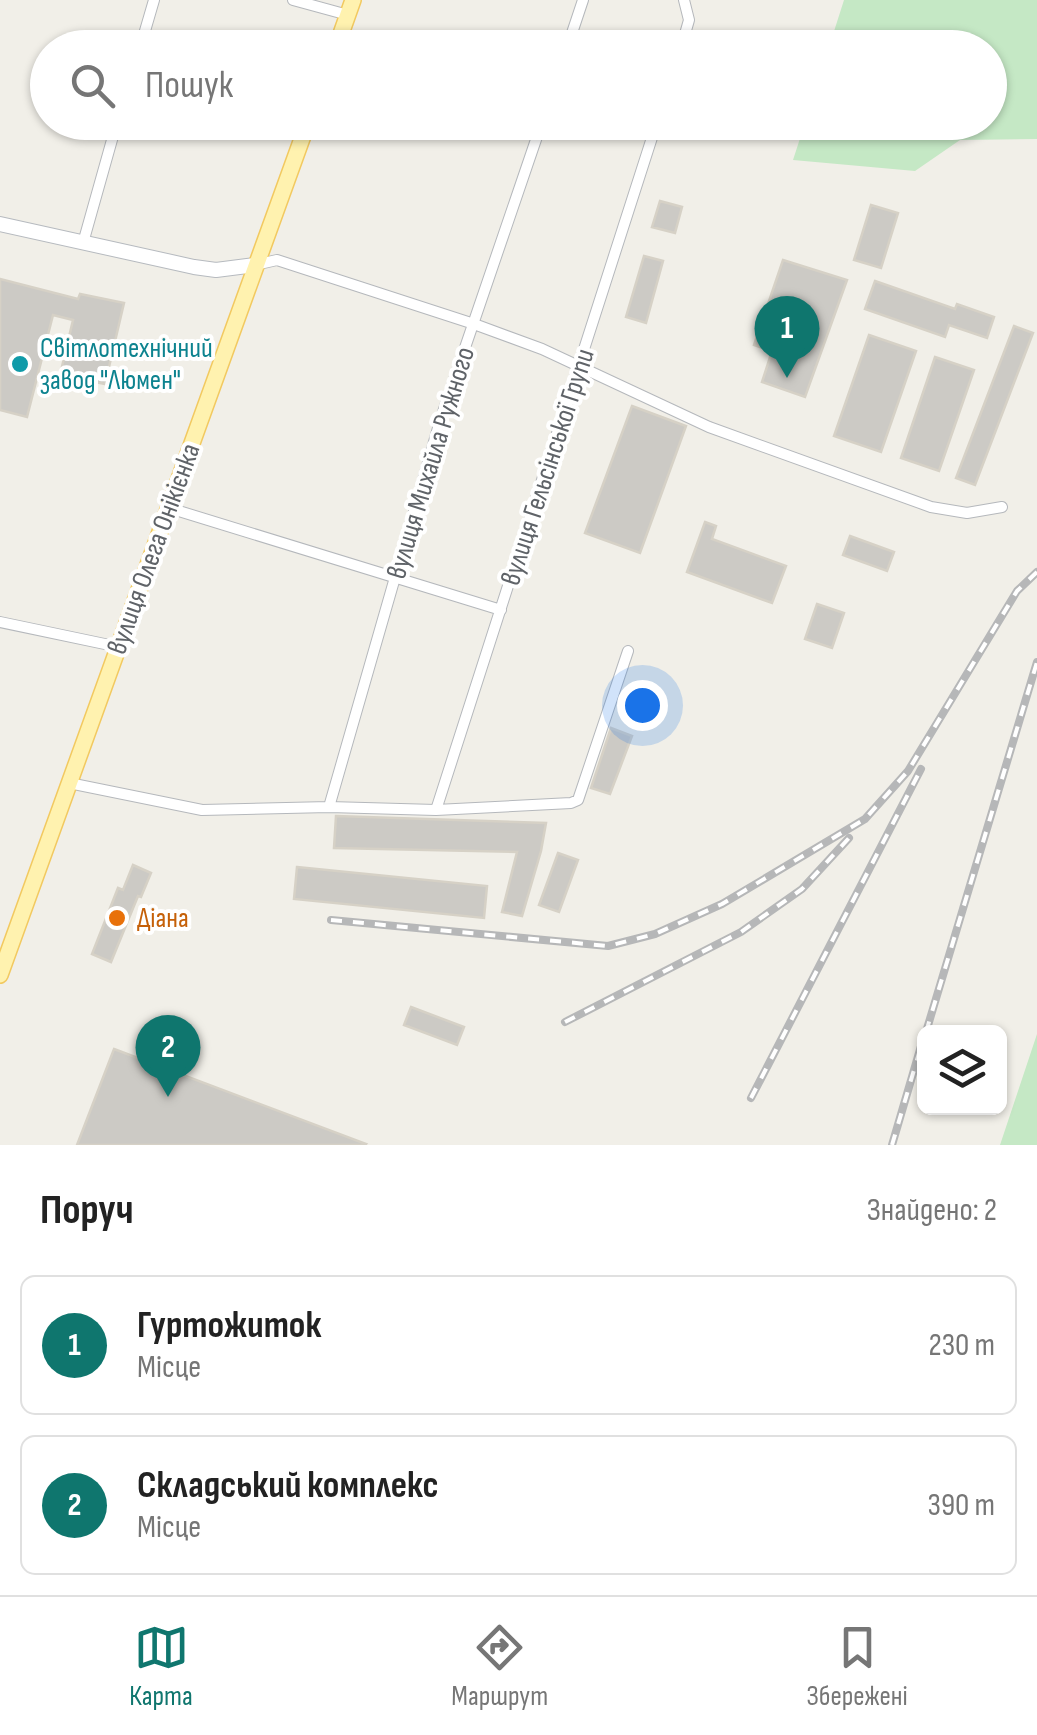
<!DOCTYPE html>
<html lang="uk">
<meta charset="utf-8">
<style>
:root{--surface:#fff;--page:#f2f2f2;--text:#222;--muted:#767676;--line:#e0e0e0;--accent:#0f766e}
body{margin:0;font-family:"Sofia Sans Condensed",sans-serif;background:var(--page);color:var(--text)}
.controls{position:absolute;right:30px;bottom:30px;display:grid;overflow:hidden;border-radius:15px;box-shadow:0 2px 8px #0004}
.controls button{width:90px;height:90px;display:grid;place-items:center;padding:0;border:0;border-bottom:2px solid var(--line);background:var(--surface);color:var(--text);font:50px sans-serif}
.you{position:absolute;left:642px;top:705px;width:35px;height:35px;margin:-25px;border:8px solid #fff;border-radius:50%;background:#1a73e8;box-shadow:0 0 0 15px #1a73e833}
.badge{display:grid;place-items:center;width:65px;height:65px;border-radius:50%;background:var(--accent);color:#fff;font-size:32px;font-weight:700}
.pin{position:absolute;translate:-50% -82px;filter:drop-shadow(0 2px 5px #0008)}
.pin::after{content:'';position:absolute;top:52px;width:35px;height:30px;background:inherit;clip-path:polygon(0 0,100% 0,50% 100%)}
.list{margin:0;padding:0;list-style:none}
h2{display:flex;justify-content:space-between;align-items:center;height:130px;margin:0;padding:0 40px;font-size:42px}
h2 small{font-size:32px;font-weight:400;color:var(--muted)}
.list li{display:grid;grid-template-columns:65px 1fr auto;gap:30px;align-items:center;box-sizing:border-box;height:140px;margin:0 20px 20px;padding:0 20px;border:2px solid var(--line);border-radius:15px}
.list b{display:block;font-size:38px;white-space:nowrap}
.list p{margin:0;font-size:32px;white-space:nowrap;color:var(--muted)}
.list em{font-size:32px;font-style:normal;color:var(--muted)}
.icon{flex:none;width:55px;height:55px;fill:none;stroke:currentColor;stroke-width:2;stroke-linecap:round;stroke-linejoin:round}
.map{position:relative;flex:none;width:1037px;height:1145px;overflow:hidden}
.search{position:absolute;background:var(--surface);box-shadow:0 2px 8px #0004;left:30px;right:30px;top:30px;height:110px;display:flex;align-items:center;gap:25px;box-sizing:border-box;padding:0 35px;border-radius:55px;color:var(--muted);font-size:38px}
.sheet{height:450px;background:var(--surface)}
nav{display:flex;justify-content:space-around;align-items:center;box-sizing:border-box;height:140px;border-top:2px solid var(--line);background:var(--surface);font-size:28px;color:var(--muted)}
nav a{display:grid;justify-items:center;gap:5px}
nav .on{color:var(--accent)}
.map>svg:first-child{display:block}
.green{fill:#c5e8c5}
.building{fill:#cccac5;stroke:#d6d1c6;stroke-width:2.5}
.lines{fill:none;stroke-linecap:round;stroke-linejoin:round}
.street-casing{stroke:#b5b8bc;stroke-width:12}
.secondary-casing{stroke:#b6babf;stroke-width:16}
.primary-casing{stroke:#f2c960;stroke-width:18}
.street{stroke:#fff;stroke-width:10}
.secondary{stroke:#fff;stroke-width:14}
.primary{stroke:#fff2af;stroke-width:15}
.rail-casing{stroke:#b6b7b8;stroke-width:8}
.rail{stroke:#fff;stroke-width:4;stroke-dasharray:11;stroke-linecap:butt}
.culture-dot{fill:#0f9aa8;stroke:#fff;stroke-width:4}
.food-dot{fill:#e8710a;stroke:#fff;stroke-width:4}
.labels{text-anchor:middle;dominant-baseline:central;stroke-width:8;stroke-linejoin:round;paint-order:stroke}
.culture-label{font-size:28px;fill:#0d838f;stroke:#fff;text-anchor:start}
.street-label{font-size:28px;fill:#5f6368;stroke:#fff}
.food-label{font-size:28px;fill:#c56008;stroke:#fff;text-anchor:start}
</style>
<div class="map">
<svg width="1037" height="1145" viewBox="0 0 1037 1145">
<rect width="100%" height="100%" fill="#f1efe8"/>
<path class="green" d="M 844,0 L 1037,0 L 1037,139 L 960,140 L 915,171 L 793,160 L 805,123 L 990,122 L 990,48 L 829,47 Z
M 1037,1034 L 1037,1145 L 1000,1145 Z"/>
<path class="building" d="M 660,201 L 682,207 L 675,233 L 652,227 Z
M 871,205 L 898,213 L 881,268 L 854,260 Z
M 644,256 L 663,261 L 646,323 L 626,317 Z
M 783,260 L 847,280 L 805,397 L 762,382 L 772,351 L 754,345 Z
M 0,279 L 78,299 L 80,294 L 124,303 L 105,384 L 60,375 L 73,320 L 53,315 L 27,417 L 0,410 Z
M 875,281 L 955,309 L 957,304 L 994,317 L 987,338 L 949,325 L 945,337 L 865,309 Z
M 1014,326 L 1033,333 L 975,485 L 956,478 Z
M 869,335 L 916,351 L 881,452 L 834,436 Z
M 935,357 L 974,370 L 939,471 L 901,458 Z
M 632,406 L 686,426 L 640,553 L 585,533 Z
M 705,522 L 716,526 L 712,539 L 786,566 L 772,603 L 687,572 Z
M 850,536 L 894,552 L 887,571 L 843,555 Z
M 817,604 L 844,613 L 832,648 L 805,639 Z
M 611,728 L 632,736 L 610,794 L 591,788 Z
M 336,816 L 546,823 L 541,851 L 522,916 L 502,912 L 517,852 L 334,848 Z
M 558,853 L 578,860 L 559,912 L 539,905 Z
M 133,865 L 151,873 L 141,897 L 138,896 L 111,962 L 92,954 L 118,888 L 123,890 Z
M 297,867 L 487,886 L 484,918 L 294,899 Z
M 411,1007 L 464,1027 L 457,1045 L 404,1025 Z
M 114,1049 L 366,1144 L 365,1145 L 77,1145 Z"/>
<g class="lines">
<g class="street-casing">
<path id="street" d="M 293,0 L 348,15
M 140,48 L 154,0
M 567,48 L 583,0
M 681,48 L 689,20 L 684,0
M 83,243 L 117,122
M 255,265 L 277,260 L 474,324 L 542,349 L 709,427 L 931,507 L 967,513 L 1002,507
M 169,508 L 501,610
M 0,622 L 119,647
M 69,783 L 202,810 L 329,807 L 436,810 L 571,803 L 578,800 L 628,651
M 329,807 L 440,421 L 542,122
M 436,810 L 657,122"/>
</g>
<g class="secondary-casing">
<path id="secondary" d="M 0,224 L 194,267 L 216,270 L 255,265"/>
</g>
<g class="primary-casing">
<path id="primary" d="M 336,48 L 353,0
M 0,975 L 308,122"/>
</g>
<use href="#street" class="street"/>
<use href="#secondary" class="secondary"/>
<use href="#primary" class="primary"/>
<g class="rail-casing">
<path id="rail" d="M 331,920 L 608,946 L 655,934 L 722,904 L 865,819 L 908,771 L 1017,591 L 1037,572
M 565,1022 L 741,932 L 802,889 L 849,838
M 926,1032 L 1037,662
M 751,1098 L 921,769
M 892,1145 L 924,1036"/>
</g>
<use href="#rail" class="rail"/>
</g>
<circle class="culture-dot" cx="20" cy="364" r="10"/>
<circle class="food-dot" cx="117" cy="918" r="10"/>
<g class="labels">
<g class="culture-label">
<text x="40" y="348">Світлотехнічний<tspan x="40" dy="32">завод "Люмен"</tspan></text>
</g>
<g class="street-label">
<text transform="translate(431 463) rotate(-73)">вулиця Михайла Ружного</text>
<text transform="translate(548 467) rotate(-72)">вулиця Гельсінської Групи</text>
<text transform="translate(154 549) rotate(-70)">вулиця Олега Онікієнка</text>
</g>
<g class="food-label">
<text x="137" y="918">Діана</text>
</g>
</g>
</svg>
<div class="controls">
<button><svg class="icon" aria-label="layers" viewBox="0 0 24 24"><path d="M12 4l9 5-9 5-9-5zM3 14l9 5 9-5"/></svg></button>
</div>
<div class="you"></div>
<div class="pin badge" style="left:787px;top:378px">1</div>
<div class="pin badge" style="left:168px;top:1097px">2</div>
<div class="search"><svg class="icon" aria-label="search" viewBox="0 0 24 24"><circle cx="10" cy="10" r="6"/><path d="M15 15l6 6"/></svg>Пошук</div>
</div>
<section class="sheet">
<h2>Поруч<small>Знайдено: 2</small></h2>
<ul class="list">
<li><span class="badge">1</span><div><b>Гуртожиток</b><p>Місце</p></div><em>230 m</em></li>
<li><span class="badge">2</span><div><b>Складський комплекс</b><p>Місце</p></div><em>390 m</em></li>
</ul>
</section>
<nav>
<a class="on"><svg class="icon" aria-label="map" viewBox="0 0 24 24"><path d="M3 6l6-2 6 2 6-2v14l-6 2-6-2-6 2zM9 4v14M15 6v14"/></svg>Карта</a>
<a><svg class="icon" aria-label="directions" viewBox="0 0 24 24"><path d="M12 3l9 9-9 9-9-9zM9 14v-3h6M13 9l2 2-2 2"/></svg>Маршрут</a>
<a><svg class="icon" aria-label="saved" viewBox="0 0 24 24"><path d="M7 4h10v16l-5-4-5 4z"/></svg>Збережені</a>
</nav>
